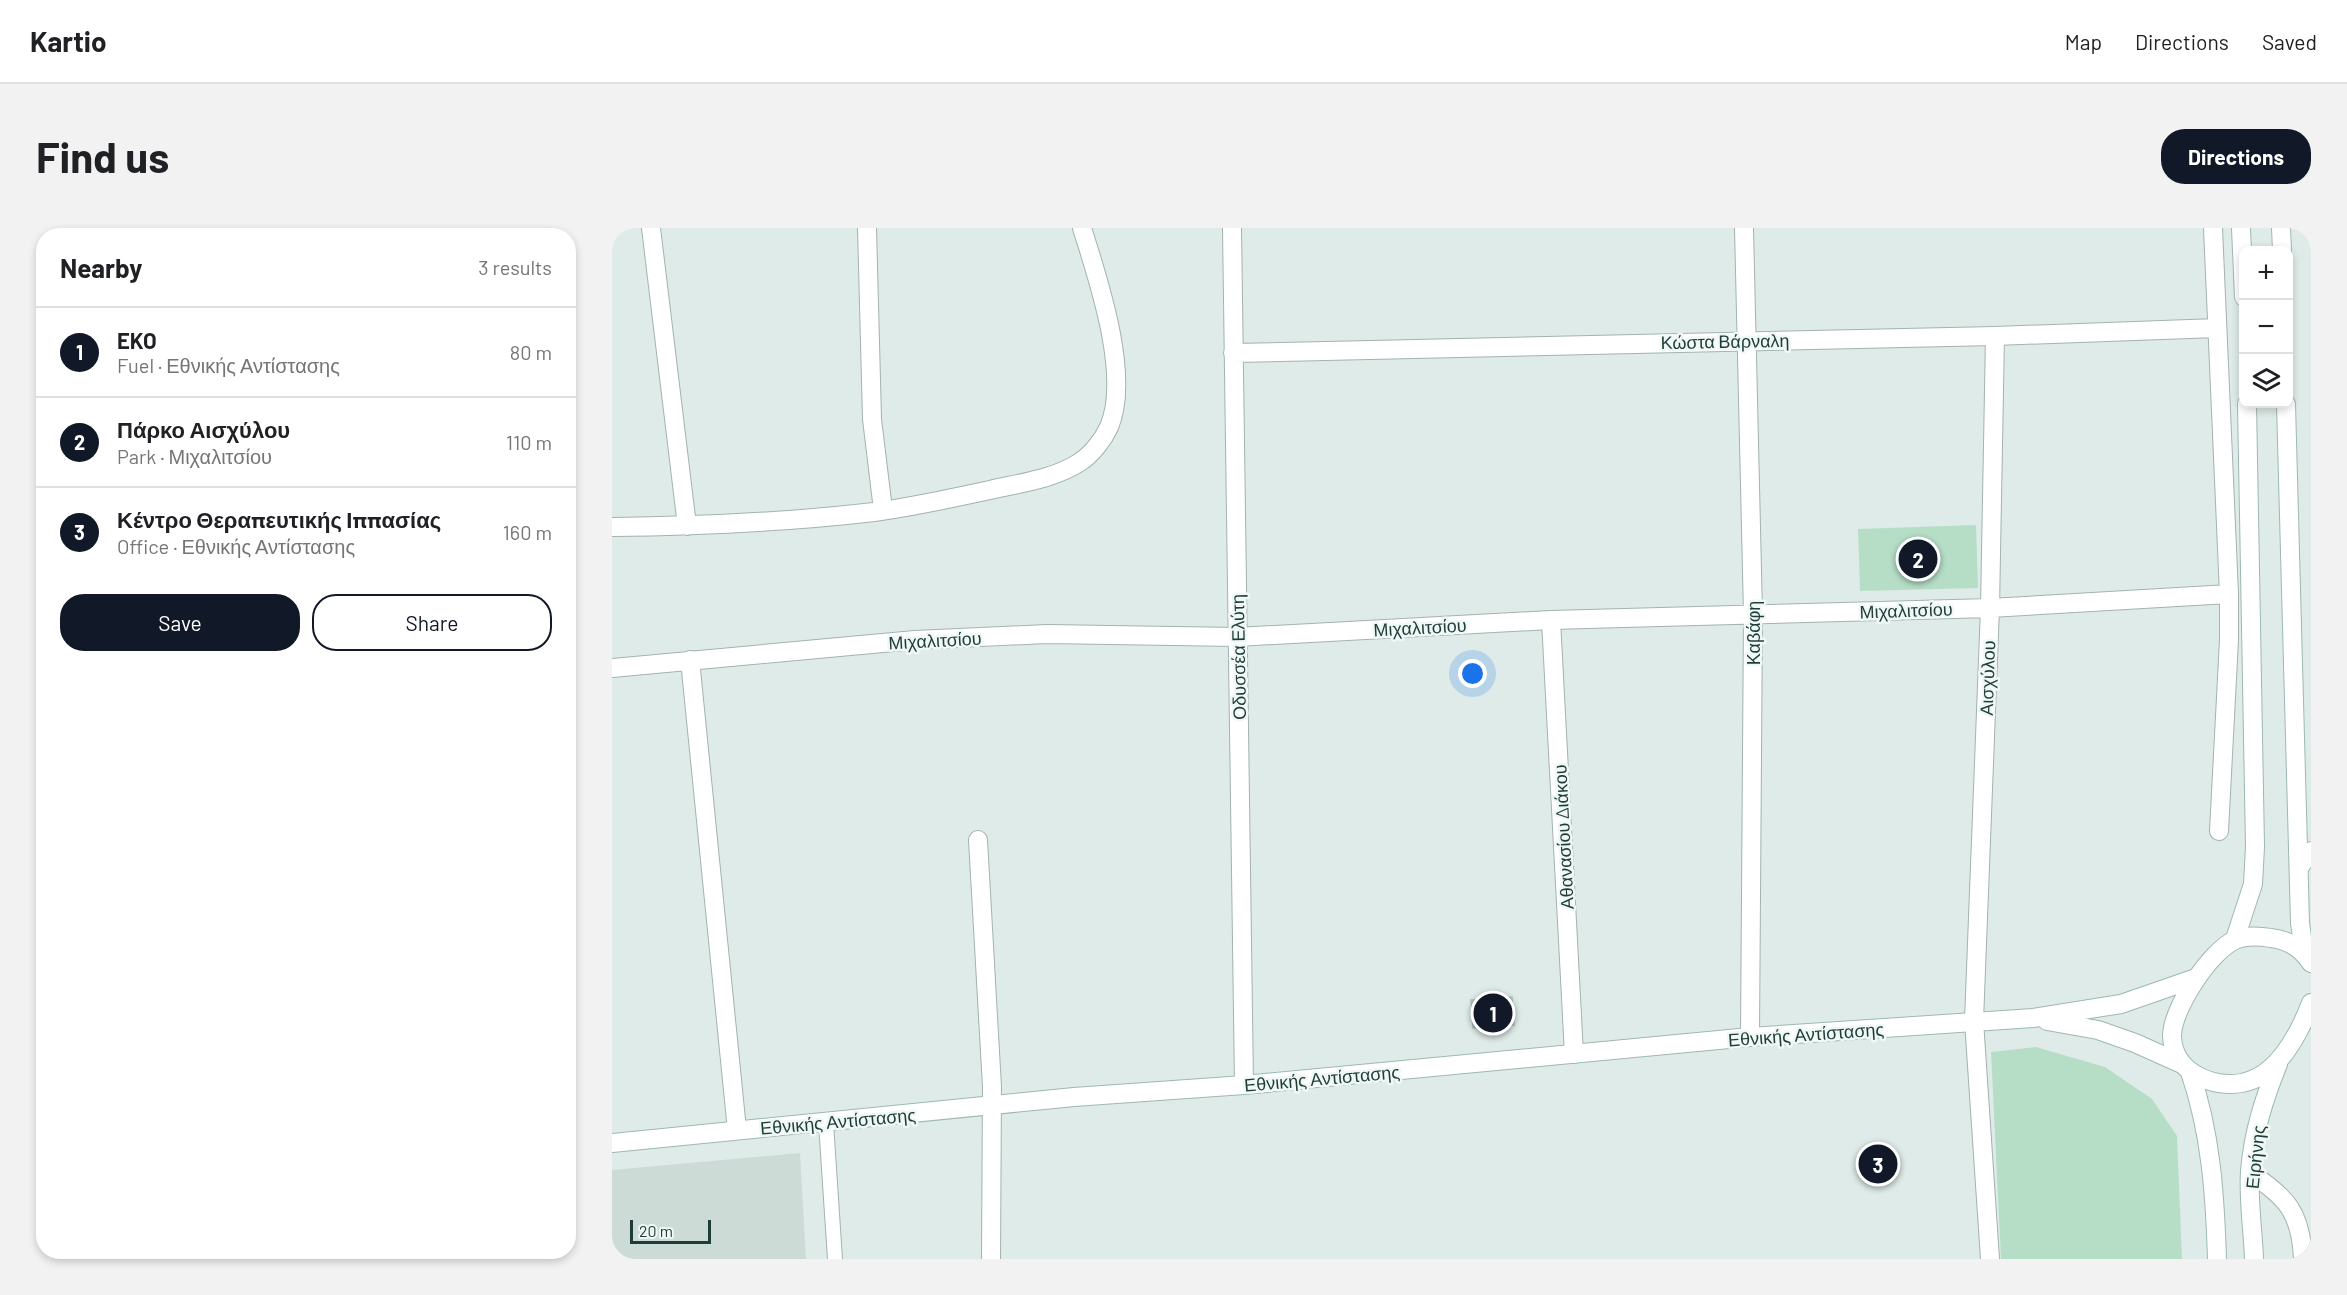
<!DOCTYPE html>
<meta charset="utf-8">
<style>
:root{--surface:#fff;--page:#f2f2f2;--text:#202124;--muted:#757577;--line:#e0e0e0;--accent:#111827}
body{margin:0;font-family:Barlow,sans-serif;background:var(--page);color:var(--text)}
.controls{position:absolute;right:18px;top:18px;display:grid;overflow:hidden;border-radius:12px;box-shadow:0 3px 9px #0003}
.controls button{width:54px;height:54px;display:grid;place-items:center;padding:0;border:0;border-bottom:2px solid var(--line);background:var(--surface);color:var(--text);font:30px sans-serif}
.scale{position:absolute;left:18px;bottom:15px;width:81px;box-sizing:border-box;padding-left:6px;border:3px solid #1f3c38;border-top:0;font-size:16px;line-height:21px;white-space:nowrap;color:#1f3c38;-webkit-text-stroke:4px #f0f8f5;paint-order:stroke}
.you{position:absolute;left:861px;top:446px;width:21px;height:21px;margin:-15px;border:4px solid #fff;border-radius:50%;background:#1a73e8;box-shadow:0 0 0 9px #1a73e833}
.badge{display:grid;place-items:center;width:39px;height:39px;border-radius:50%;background:var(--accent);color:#fff;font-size:20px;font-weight:700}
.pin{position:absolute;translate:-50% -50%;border:3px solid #fff;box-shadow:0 2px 6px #0006}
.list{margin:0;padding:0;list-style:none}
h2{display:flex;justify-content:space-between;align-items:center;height:78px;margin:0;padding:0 24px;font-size:26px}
h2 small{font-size:20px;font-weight:400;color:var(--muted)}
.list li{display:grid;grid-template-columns:39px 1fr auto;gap:18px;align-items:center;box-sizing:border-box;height:90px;padding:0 24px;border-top:2px solid var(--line)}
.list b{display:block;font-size:22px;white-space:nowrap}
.list p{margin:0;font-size:20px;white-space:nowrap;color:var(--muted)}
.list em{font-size:20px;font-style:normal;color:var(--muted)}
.actions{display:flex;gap:12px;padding:18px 24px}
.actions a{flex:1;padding:14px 0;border:2px solid var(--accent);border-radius:24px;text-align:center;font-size:21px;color:var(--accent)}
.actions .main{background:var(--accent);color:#fff}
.icon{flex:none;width:33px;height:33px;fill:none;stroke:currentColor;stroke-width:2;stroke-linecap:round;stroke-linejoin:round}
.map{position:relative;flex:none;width:1699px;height:1031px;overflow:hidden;border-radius:24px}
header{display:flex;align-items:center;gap:36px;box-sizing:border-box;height:84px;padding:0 30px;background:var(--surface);border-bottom:2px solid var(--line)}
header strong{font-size:28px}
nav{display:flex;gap:33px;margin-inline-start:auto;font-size:21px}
.intro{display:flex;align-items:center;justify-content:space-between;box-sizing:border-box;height:144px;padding:0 36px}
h1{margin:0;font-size:42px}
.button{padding:15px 27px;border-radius:24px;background:var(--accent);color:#fff;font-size:21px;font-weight:700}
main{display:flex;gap:36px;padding:0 36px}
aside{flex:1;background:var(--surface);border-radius:24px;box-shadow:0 3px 9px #0003}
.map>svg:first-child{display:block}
.built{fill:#cddbd7}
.green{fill:#b6dec7}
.building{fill:#b4c6c1;stroke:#b1c5c0;stroke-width:1.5}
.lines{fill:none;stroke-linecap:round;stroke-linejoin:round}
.lane-casing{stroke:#a2b3b0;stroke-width:16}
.street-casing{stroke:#a2b3b0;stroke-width:20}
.secondary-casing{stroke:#9db8b2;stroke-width:20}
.lane{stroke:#fff;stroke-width:14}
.street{stroke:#fff;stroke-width:18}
.secondary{stroke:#fff;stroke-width:18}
.labels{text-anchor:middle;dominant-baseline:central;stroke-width:5;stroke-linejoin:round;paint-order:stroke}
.street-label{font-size:18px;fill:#1f3c38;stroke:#f0f8f5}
</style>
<header>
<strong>Kartio</strong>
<nav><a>Map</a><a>Directions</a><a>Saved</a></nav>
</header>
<div class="intro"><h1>Find us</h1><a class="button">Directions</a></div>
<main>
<aside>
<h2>Nearby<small>3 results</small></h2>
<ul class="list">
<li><span class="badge">1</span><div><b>EKO</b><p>Fuel · Εθνικής Αντίστασης</p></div><em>80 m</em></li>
<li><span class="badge">2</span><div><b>Πάρκο Αισχύλου</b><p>Park · Μιχαλιτσίου</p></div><em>110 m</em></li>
<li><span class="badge">3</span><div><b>Κέντρο Θεραπευτικής Ιππασίας</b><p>Office · Εθνικής Αντίστασης</p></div><em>160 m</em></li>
</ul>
<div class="actions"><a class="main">Save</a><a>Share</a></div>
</aside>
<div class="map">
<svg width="1699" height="1031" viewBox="0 0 1699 1031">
<rect width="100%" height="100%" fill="#dfebe8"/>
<path class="built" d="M 188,925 L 194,1031 L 0,1031 L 0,942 Z"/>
<path class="green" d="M 1364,297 L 1366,360 L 1248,363 L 1246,301 Z
M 1424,819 L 1493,839 L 1540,871 L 1565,908 L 1570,1031 L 1389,1031 L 1379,824 Z"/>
<path class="building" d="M 900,769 L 902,797 L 861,800 L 859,772 Z"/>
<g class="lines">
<g class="lane-casing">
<path id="lane" d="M 214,895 L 223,1031"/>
</g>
<g class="street-casing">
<path id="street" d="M 39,0 L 75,298
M 255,0 L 260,191 L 271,282
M 620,0 L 632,857
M 1132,0 L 1141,386 L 1138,809
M 1601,0 L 1617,366 L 1617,412 L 1607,603
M 621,125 L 1383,108 L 1605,100
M 0,299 C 87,298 176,294 262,284 C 301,279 340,270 378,262 C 408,255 442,251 468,234 C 480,226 491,212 497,199 C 519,148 486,51 470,0
M 939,392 L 962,826
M 78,432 L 125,902
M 0,440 L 303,412 L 435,406 L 625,409 L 939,392 L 1378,380 L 1617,366
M 366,612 L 380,859 L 379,1031
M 1687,640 L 1699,623
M 1638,945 C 1675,969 1689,985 1691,1031
M 1378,1031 L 1362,793 L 1378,380 L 1383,108"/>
</g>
<g class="secondary-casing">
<path id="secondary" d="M 1629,0 L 1632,69
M 1669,0 L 1670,22
M 1674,176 L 1688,695 L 1692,724
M 1623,711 L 1641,656 L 1643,619 L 1635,176
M 1699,735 C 1690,721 1677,712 1659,710 C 1647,708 1634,707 1623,712 C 1598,723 1560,781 1560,808 C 1561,844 1599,860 1630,855 C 1666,848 1687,806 1699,775
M 1435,793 L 1486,802 L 1523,815 L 1570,836
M 1578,844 C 1599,905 1603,967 1605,1031
M 0,915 L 462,869 L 632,857 L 1138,809 L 1421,790 L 1509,776 L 1584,750
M 1642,1031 C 1641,1002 1636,972 1638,943 C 1641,905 1652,871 1666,836"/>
</g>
<use href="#lane" class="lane"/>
<use href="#street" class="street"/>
<use href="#secondary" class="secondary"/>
</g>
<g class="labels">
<g class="street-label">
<text transform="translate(1113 113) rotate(-1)">Κώστα Βάρναλη</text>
<text transform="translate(1294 382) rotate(-2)">Μιχαλιτσίου</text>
<text transform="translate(808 399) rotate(-3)">Μιχαλιτσίου</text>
<text transform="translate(1141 405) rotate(-90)">Καβάφη</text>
<text transform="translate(323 412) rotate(-3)">Μιχαλιτσίου</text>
<text transform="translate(626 429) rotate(-91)">Οδυσσέα Ελύτη</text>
<text transform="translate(1375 450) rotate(-88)">Αισχύλου</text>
<text transform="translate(951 609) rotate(-93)">Αθανασίου Διάκου</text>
<text transform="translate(1194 806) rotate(-4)">Εθνικής Αντίστασης</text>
<text transform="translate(710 850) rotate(-5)">Εθνικής Αντίστασης</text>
<text transform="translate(226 893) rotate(-5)">Εθνικής Αντίστασης</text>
<text transform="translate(1643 929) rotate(-84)">Ειρήνης</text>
</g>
</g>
</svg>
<div class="controls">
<button>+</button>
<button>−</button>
<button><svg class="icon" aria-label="layers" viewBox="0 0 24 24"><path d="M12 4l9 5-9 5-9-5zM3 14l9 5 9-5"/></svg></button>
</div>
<div class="scale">20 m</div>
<div class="you"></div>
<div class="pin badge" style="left:881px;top:785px">1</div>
<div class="pin badge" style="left:1306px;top:331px">2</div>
<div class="pin badge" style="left:1266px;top:936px">3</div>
</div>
</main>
